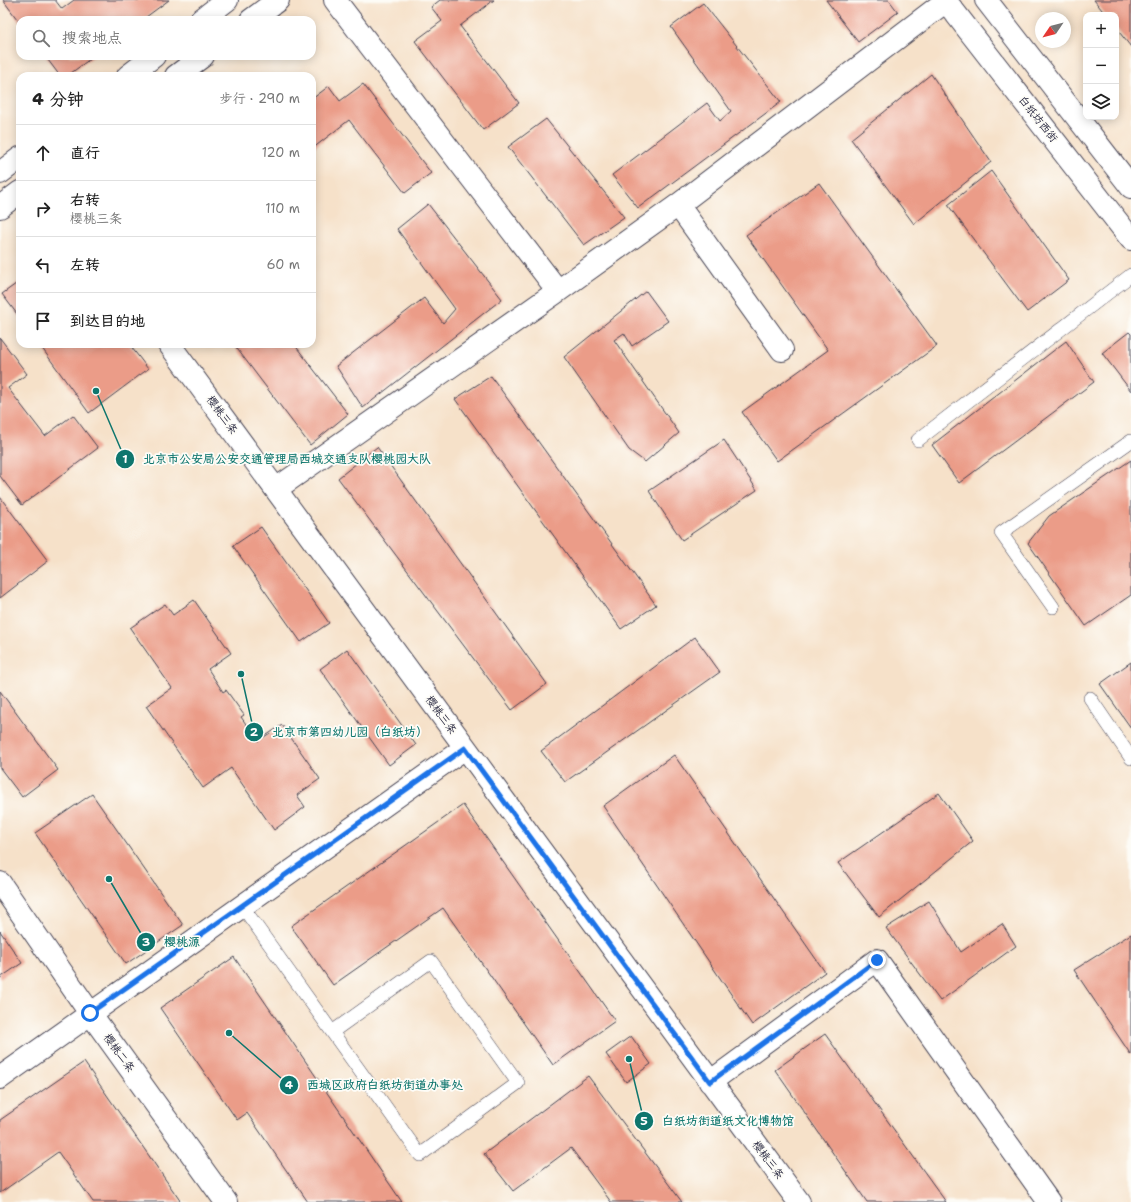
<!DOCTYPE html>
<html lang="zh">
<meta charset="utf-8">
<style>
:root{--surface:#fff;--page:#f6f6f6;--text:#222;--muted:#767676;--line:#e0e0e0}
body{margin:0;font-family:"Shantell Sans","LXGW WenKai TC",sans-serif;background:var(--page);color:var(--text)}
.controls{position:absolute;right:12px;top:12px;display:grid;overflow:hidden;border-radius:8px;box-shadow:0 2px 10px #0003}
.controls button{width:36px;height:36px;display:grid;place-items:center;padding:0;border:0;border-bottom:1px solid var(--line);background:var(--surface);color:var(--text);font:20px sans-serif}
.compass{position:absolute;left:1035px;top:12px;width:36px;height:36px;border-radius:50%;background:var(--surface);box-shadow:0 2px 10px #0003;rotate:235deg}
.stop{position:absolute;width:12px;height:12px;margin:-9px;border:3px solid #1a73e8;border-radius:50%;background:#fff}
.stop.end{background:#1a73e8;border-color:#fff;box-shadow:0 1px 4px #0008}
.list{margin:0;padding:0;list-style:none}
h2{display:flex;justify-content:space-between;align-items:center;height:52px;margin:0;padding:0 16px;font-size:17px}
h2 small{font-size:13px;font-weight:400;color:var(--muted)}
.list li{display:grid;grid-template-columns:26px 1fr auto;gap:12px;align-items:center;box-sizing:border-box;height:56px;padding:0 16px;border-top:1px solid var(--line)}
.list b{display:block;font-size:15px;white-space:nowrap}
.list p{margin:0;font-size:13px;white-space:nowrap;color:var(--muted)}
.list em{font-size:13px;font-style:normal;color:var(--muted)}
.icon{flex:none;width:22px;height:22px;fill:none;stroke:currentColor;stroke-width:2;stroke-linecap:round;stroke-linejoin:round}
.map{position:relative;flex:none;width:1131px;height:1202px;overflow:hidden}
.search{position:absolute;background:var(--surface);box-shadow:0 2px 10px #0003;left:16px;top:16px;width:300px;height:44px;display:flex;align-items:center;gap:10px;box-sizing:border-box;padding:0 14px;border-radius:12px;color:var(--muted);font-size:15px}
.panel{position:absolute;background:var(--surface);box-shadow:0 2px 10px #0003;left:16px;top:72px;width:300px;height:276px;border-radius:12px}
.map>svg:first-child{display:block}
.building{fill:#eb9c88}
.lines{fill:none;stroke-linecap:round;stroke-linejoin:round}
.lane-casing{stroke:#423f50;stroke-width:14}
.street-casing{stroke:#423f50;stroke-width:24}
.secondary-casing{stroke:#423f50;stroke-width:24}
.lane{stroke:#fff;stroke-width:13}
.street{stroke:#fff;stroke-width:22}
.secondary{stroke:#fff;stroke-width:22}
.route{stroke:#1a73e8;stroke-width:5}
.labels{text-anchor:middle;dominant-baseline:central;stroke-width:3.5;stroke-linejoin:round;paint-order:stroke}
.street-label{font-size:11px;fill:#22223b;stroke:#fdfcf7}
.leader{fill:none;stroke:#0f766e;stroke-width:1.5}
.callout-dot{fill:#0f766e;stroke:#fdfcf7;stroke-width:1.5}
.mark-label{font-size:12px;text-anchor:middle;font-weight:bold;fill:#fff}
.callout-label{font-size:12px;text-anchor:middle;font-weight:bold;fill:#0f766e;stroke:#fdfcf7;stroke-width:3.5;stroke-linejoin:round;paint-order:stroke}
</style>
<div class="map">
<svg width="1131" height="1202" viewBox="0 0 1131 1202">
<rect width="100%" height="100%" fill="#fdfcf7"/>
<filter id="ink" filterUnits="userSpaceOnUse"><feTurbulence type="fractalNoise" baseFrequency=".025" numOctaves="2"/><feDisplacementMap in="SourceGraphic" scale="8" xChannelSelector="R" yChannelSelector="G"/><feConvolveMatrix kernelMatrix="1 2 1 2 8 2 1 2 1" color-interpolation-filters="sRGB"/></filter>
<filter id="wash" filterUnits="userSpaceOnUse"><feTurbulence type="fractalNoise" baseFrequency=".012" numOctaves="4" result="noise"/><feDisplacementMap in="SourceGraphic" scale="16" xChannelSelector="R" yChannelSelector="G"/><feGaussianBlur stdDeviation="0.9" result="paint"/><feColorMatrix in="noise" values="0 0 0 0 0 0 0 0 0 0 0 0 0 0 0 0 0 1.4 0 .05"/><feComposite in="paint" operator="in"/></filter>
<g filter="url(#wash)">
<rect width="100%" height="100%" fill="#f6e1c9"/>
<g id="blocks">
<path class="building" d="M 3,0 L 55,0 L 62,9 L 74,0 L 169,0 L 142,20 L 20,20 L 20,23 Z
M 440,0 L 494,0 L 460,26 L 519,103 L 483,130 L 415,41 L 442,21 L 431,7 Z
M 826,0 L 889,0 L 898,12 L 858,42 Z
M 1094,0 L 1131,0 L 1131,47 L 1116,28 L 1116,15 L 1106,15 Z
M 703,3 L 781,102 L 638,208 L 612,175 L 707,103 L 720,121 L 731,111 L 671,27 Z
M 45,56 L 94,56 L 67,76 L 60,76 Z
M 931,74 L 991,162 L 914,224 L 851,139 Z
M 363,84 L 431,173 L 405,193 L 349,120 L 312,149 L 312,99 L 329,86 L 340,101 Z
M 546,119 L 624,217 L 584,245 L 508,147 Z
M 991,171 L 1069,280 L 1027,312 L 948,205 Z
M 819,183 L 937,346 L 777,461 L 742,412 L 828,350 L 746,235 Z
M 428,204 L 502,299 L 363,408 L 336,366 L 424,298 L 443,323 L 455,309 L 397,229 Z
M 20,281 L 20,318 L 2,294 Z
M 646,291 L 668,321 L 632,346 L 624,333 L 614,340 L 679,433 L 645,462 L 629,450 L 564,357 Z
M 1129,332 L 1131,334 L 1131,391 L 1102,353 Z
M 0,338 L 27,374 L 8,388 L 45,436 L 73,415 L 98,448 L 22,505 L 0,476 Z
M 1066,341 L 1094,382 L 959,483 L 932,445 Z
M 39,344 L 129,344 L 148,369 L 89,413 Z
M 237,344 L 294,344 L 348,414 L 310,445 L 235,346 Z
M 491,376 L 656,605 L 621,629 L 455,399 Z
M 724,440 L 757,490 L 682,540 L 649,491 Z
M 377,447 L 547,684 L 512,710 L 338,478 Z
M 1131,460 L 1131,595 L 1086,626 L 1028,543 L 1049,516 Z
M 0,497 L 48,561 L 0,598 Z
M 261,527 L 329,623 L 301,642 L 233,546 Z
M 194,600 L 231,653 L 208,669 L 223,692 L 226,690 L 244,715 L 241,717 L 258,741 L 282,725 L 320,779 L 297,795 L 305,807 L 274,830 L 231,768 L 203,788 L 146,706 L 172,688 L 130,628 L 165,604 L 173,615 Z
M 695,637 L 720,672 L 565,782 L 541,751 Z
M 347,649 L 416,745 L 389,765 L 320,669 Z
M 1131,662 L 1131,728 L 1100,684 Z
M 0,691 L 58,770 L 22,797 L 0,768 Z
M 674,755 L 825,972 L 752,1025 L 603,806 Z
M 939,793 L 973,841 L 879,917 L 838,863 Z
M 92,794 L 183,925 L 126,964 L 35,833 Z
M 463,805 L 615,1021 L 553,1065 L 443,908 L 333,985 L 291,926 Z
M 929,901 L 961,952 L 1002,924 L 1016,946 L 940,1001 L 886,928 Z
M 0,931 L 22,963 L 0,978 Z
M 1131,934 L 1131,1055 L 1074,970 Z
M 234,957 L 402,1202 L 308,1202 L 247,1113 L 237,1120 L 160,1008 Z
M 825,1034 L 946,1202 L 867,1202 L 775,1070 Z
M 631,1036 L 651,1064 L 626,1082 L 606,1054 Z
M 84,1062 L 181,1202 L 93,1202 L 58,1152 L 0,1193 L 0,1120 Z
M 588,1076 L 682,1202 L 611,1202 L 571,1148 L 513,1191 L 484,1154 Z"/>
</g>
</g>
<g filter="url(#ink)">
<use href="#blocks" fill-opacity="0" stroke="#423f50" stroke-width="1"/>
<g class="lines">
<g class="lane-casing">
<path id="lane" d="M 918,440 L 1131,275
M 1053,607 L 1001,533 L 1131,441
M 1090,698 L 1131,758
M 242,906 L 420,1155 L 518,1083 L 431,961 L 332,1032"/>
</g>
<g class="street-casing">
<path id="street" d="M 335,0 L 558,291
M 678,205 L 782,350
M 169,344 L 799,1202
M 276,489 L 558,291 L 678,205 L 946,1
M 0,883 L 90,1013 L 226,1202
M 0,1078 L 465,748
M 710,1082 L 877,960 L 1049,1202"/>
</g>
<g class="secondary-casing">
<path id="secondary" d="M 945,0 L 1131,239
M 986,0 L 1131,187
M 201,20 L 227,0
M 251,20 L 278,0
M 128,76 L 154,56
M 176,76 L 203,56
M 0,173 L 20,158
M 0,207 L 20,192"/>
</g>
<use href="#lane" class="lane"/>
<use href="#street" class="street"/>
<use href="#secondary" class="secondary"/>
</g>
</g>
<g class="lines" filter="url(#ink)">
<path class="route" d="M 90,1013 L 465,748 L 710,1082 L 877,960"/>
</g>
<g class="labels">
<g class="street-label">
<text transform="translate(1038 119) rotate(52)">白纸坊西街</text>
<text transform="translate(222 415) rotate(54)">樱桃三条</text>
<text transform="translate(441 715) rotate(54)">樱桃三条</text>
<text transform="translate(119 1053) rotate(54)">樱桃二条</text>
<text transform="translate(768 1160) rotate(53)">樱桃三条</text>
</g>
</g>
<path class="leader" d="M96 391L125 459M241 674L254 732M109 879L146 942M229 1033L289 1085M629 1059L644 1121"/>
<g class="callout-dot">
<circle cx="96" cy="391" r="4"/>
<circle cx="241" cy="674" r="4"/>
<circle cx="109" cy="879" r="4"/>
<circle cx="229" cy="1033" r="4"/>
<circle cx="629" cy="1059" r="4"/>
<circle cx="125" cy="459" r="10"/>
<circle cx="254" cy="732" r="10"/>
<circle cx="146" cy="942" r="10"/>
<circle cx="289" cy="1085" r="10"/>
<circle cx="644" cy="1121" r="10"/>
</g>
<g class="mark-label">
<text x="125" y="463">1</text>
<text x="254" y="736">2</text>
<text x="146" y="946">3</text>
<text x="289" y="1089">4</text>
<text x="644" y="1125">5</text>
</g>
<g class="callout-label">
<text x="287" y="463">北京市公安局公安交通管理局西城交通支队樱桃园大队</text>
<text x="350" y="736">北京市第四幼儿园（白纸坊）</text>
<text x="182" y="946">樱桃源</text>
<text x="385" y="1089">西城区政府白纸坊街道办事处</text>
<text x="728" y="1125">白纸坊街道纸文化博物馆</text>
</g>
</svg>
<div class="controls">
<button>+</button>
<button>−</button>
<button><svg class="icon" aria-label="layers" viewBox="0 0 24 24"><path d="M12 4l9 5-9 5-9-5zM3 14l9 5 9-5"/></svg></button>
</div>
<svg class="compass" viewBox="-18 -18 36 36"><path d="M0-13l5 13h-10z" fill="#e53935"/><path d="M0 13l5-13h-10z" fill="#767676"/></svg>
<div class="stop" style="left:90px;top:1013px"></div>
<div class="stop end" style="left:877px;top:960px"></div>
<div class="search"><svg class="icon" aria-label="search" viewBox="0 0 24 24"><circle cx="10" cy="10" r="6"/><path d="M15 15l6 6"/></svg>搜索地点</div>
<section class="panel">
<h2>4 分钟<small>步行 · 290 m</small></h2>
<ul class="list">
<li><svg class="icon" aria-label="ahead" viewBox="0 0 24 24"><path d="M12 20V5M6 11l6-6 6 6"/></svg><div><b>直行</b></div><em>120 m</em></li>
<li><svg class="icon" aria-label="right" viewBox="0 0 24 24"><path d="M7 20v-9h11M14 6l5 5-5 5"/></svg><div><b>右转</b><p>樱桃三条</p></div><em>110 m</em></li>
<li><svg class="icon" aria-label="left" viewBox="0 0 24 24"><path d="M17 20v-9H6M10 6l-5 5 5 5"/></svg><div><b>左转</b></div><em>60 m</em></li>
<li><svg class="icon" aria-label="arrive" viewBox="0 0 24 24"><path d="M6 21V4h12l-3 4 3 4H6"/></svg><div><b>到达目的地</b></div></li>
</ul>
</section>
</div>
